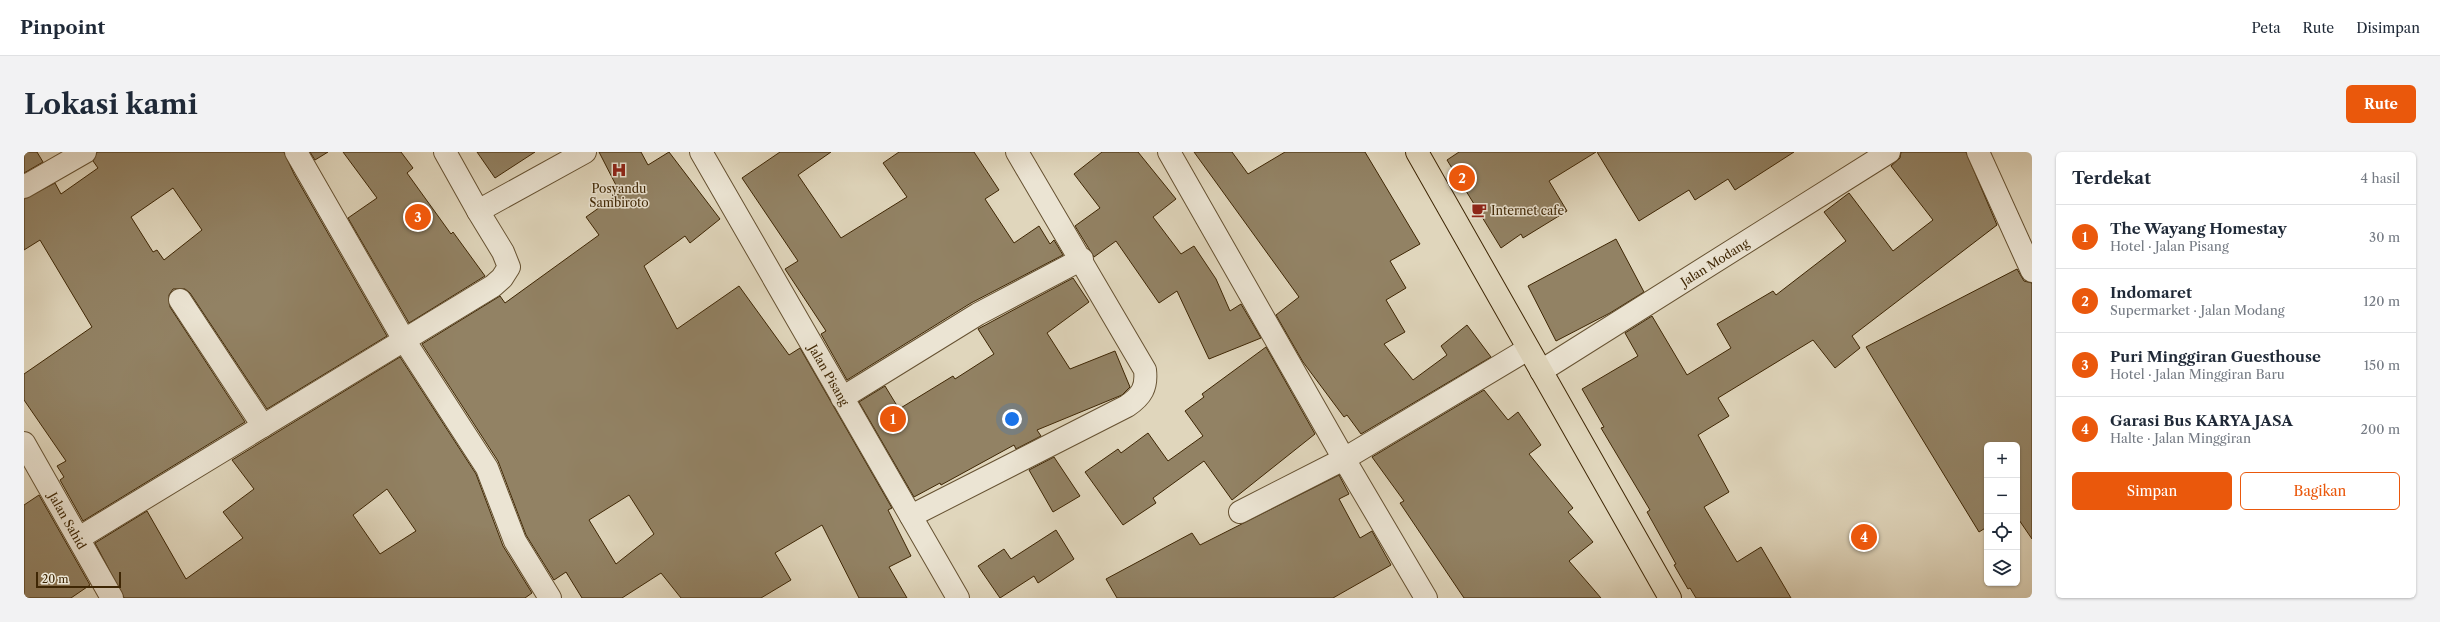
<!DOCTYPE html>
<html lang="id">
<meta charset="utf-8">
<style>
:root{--surface:#fff;--page:#f2f2f3;--text:#1f2937;--muted:#747a83;--line:#e0e1e3;--accent:#ea580c}
body{margin:0;font-family:"Libre Caslon Text",serif;background:var(--page);color:var(--text)}
.controls{position:absolute;right:12px;bottom:12px;display:grid;overflow:hidden;border-radius:6px;box-shadow:0 1px 3px #0004}
.controls button{width:36px;height:36px;display:grid;place-items:center;padding:0;border:0;border-bottom:1px solid var(--line);background:var(--surface);color:var(--text);font:20px sans-serif}
.scale{position:absolute;left:12px;bottom:10px;width:85px;box-sizing:border-box;padding-left:4px;border:2px solid #3e2604;border-top:0;font-size:11px;line-height:14px;white-space:nowrap;color:#3e2604;-webkit-text-stroke:3px #ebe4d3;paint-order:stroke}
.you{position:absolute;left:988px;top:267px;width:14px;height:14px;margin:-10px;border:3px solid #fff;border-radius:50%;background:#1a73e8;box-shadow:0 0 0 6px #1a73e833}
.badge{display:grid;place-items:center;width:26px;height:26px;border-radius:50%;background:var(--accent);color:#fff;font-size:13px;font-weight:700}
.pin{position:absolute;translate:-50% -50%;border:2px solid #fff;box-shadow:0 1px 4px #0006}
.list{margin:0;padding:0;list-style:none}
h2{display:flex;justify-content:space-between;align-items:center;height:52px;margin:0;padding:0 16px;font-size:17px}
h2 small{font-size:13px;font-weight:400;color:var(--muted)}
.list li{display:grid;grid-template-columns:26px 1fr auto;gap:12px;align-items:center;box-sizing:border-box;height:64px;padding:0 16px;border-top:1px solid var(--line)}
.list b{display:block;font-size:15px;white-space:nowrap}
.list p{margin:0;font-size:13px;white-space:nowrap;color:var(--muted)}
.list em{font-size:13px;font-style:normal;color:var(--muted)}
.actions{display:flex;gap:8px;padding:12px 16px}
.actions a{flex:1;padding:9px 0;border:1px solid var(--accent);border-radius:6px;text-align:center;font-size:14px;color:var(--accent)}
.actions .main{background:var(--accent);color:#fff}
.icon{flex:none;width:22px;height:22px;fill:none;stroke:currentColor;stroke-width:2;stroke-linecap:round;stroke-linejoin:round}
.map{position:relative;flex:none;width:2008px;height:446px;overflow:hidden;border-radius:6px}
header{display:flex;align-items:center;gap:24px;box-sizing:border-box;height:56px;padding:0 20px;background:var(--surface);border-bottom:1px solid var(--line)}
header strong{font-size:19px}
nav{display:flex;gap:22px;margin-inline-start:auto;font-size:14px}
.intro{display:flex;align-items:center;justify-content:space-between;box-sizing:border-box;height:96px;padding:0 24px}
h1{margin:0;font-size:28px}
.button{padding:10px 18px;border-radius:6px;background:var(--accent);color:#fff;font-size:14px;font-weight:700}
main{display:flex;gap:24px;padding:0 24px}
aside{flex:1;background:var(--surface);border-radius:6px;box-shadow:0 1px 3px #0004}
.map>svg:first-child{display:block}
.building{fill:#928264;stroke:#3e2604;fill-rule:evenodd}
.lines{fill:none;stroke-linecap:round;stroke-linejoin:round}
.minor-casing{stroke:#665232;stroke-width:24}
.major-casing{stroke:#3e2604;stroke-width:24}
.minor{stroke:#ebe4d3;stroke-width:22}
.major{stroke:#e0d6bc;stroke-width:22}
.labels{text-anchor:middle;dominant-baseline:central;stroke-width:3;stroke-linejoin:round;paint-order:stroke}
.poi-label{font-size:12px;fill:#3e2604;stroke:#ebe4d3}
.street-label{font-size:12px;fill:#3e2604;stroke:#ebe4d3}
</style>
<header>
<strong>Pinpoint</strong>
<nav><a>Peta</a><a>Rute</a><a>Disimpan</a></nav>
</header>
<div class="intro"><h1>Lokasi kami</h1><a class="button">Rute</a></div>
<main>
<div class="map">
<svg width="2008" height="446" viewBox="0 0 2008 446">
<rect width="100%" height="100%" fill="#e0d6bc"/>
<filter id="stains"><feTurbulence type="fractalNoise" baseFrequency=".005" numOctaves="4"/><feColorMatrix values="0 0 0 0 .2 0 0 0 0 .09 0 0 0 0 .02 0 0 0 .5 -.17"/></filter>
<radialGradient id="worn" r=".72"><stop offset=".6" stop-color="#630" stop-opacity="0"/><stop offset="1" stop-color="#630" stop-opacity=".3"/></radialGradient>
<path class="building" d="M 0,0 L 13,0 L 19,10 L 0,21 Z
M 73,0 L 260,0 L 270,22 L 363,184 L 243,257 L 166,141 L 161,137 L 149,137 L 145,143 L 146,155 L 221,270 L 59,369 L 36,328 L 40,325 L 33,314 L 42,309 L 0,248 L 0,222 L 68,175 L 16,88 L 0,98 L 0,47 L 31,31 L 37,42 L 74,16 L 69,9 ZM 149,36 L 178,78 L 140,108 L 133,98 L 129,100 L 107,65 Z
M 286,0 L 304,0 L 291,8 Z
M 319,0 L 377,0 L 389,16 L 383,21 L 427,82 L 429,80 L 461,124 L 385,171 L 324,66 L 353,46 Z
M 453,0 L 511,0 L 471,26 Z
M 575,0 L 617,0 L 624,13 L 645,0 L 696,67 L 666,91 L 661,84 L 620,114 L 653,177 L 715,134 L 765,203 L 776,196 L 868,356 L 864,358 L 887,404 L 865,415 L 883,446 L 835,446 L 798,373 L 751,401 L 767,428 L 737,446 L 657,446 L 637,421 L 598,446 L 558,446 L 542,420 L 530,428 L 502,383 L 474,309 L 398,192 L 476,144 L 481,151 L 575,83 L 562,65 L 596,41 ZM 605,343 L 630,382 L 592,412 L 565,368 Z
M 756,0 L 807,0 L 774,23 L 817,86 L 883,45 L 859,11 L 875,0 L 950,0 L 975,38 L 961,47 L 990,91 L 1015,74 L 1026,92 L 1030,88 L 1039,103 L 947,151 L 823,228 L 797,182 L 802,179 L 761,117 L 774,109 L 718,26 Z
M 1078,0 L 1114,0 L 1152,47 L 1129,65 L 1157,102 L 1170,94 L 1192,127 L 1206,159 L 1217,152 L 1237,186 L 1185,207 L 1153,139 L 1135,151 L 1092,89 L 1070,105 L 1051,74 L 1076,56 L 1050,22 Z
M 1170,0 L 1208,0 L 1224,22 L 1261,0 L 1341,0 L 1396,92 L 1366,109 L 1382,136 L 1362,148 L 1381,180 L 1360,192 L 1389,228 L 1423,203 L 1417,194 L 1443,173 L 1467,205 L 1337,282 L 1323,263 L 1320,265 L 1279,210 L 1252,163 L 1275,145 Z
M 1435,0 L 1572,0 L 1525,29 L 1543,59 L 1499,86 L 1497,82 L 1477,96 L 1423,8 Z
M 1573,0 L 1770,0 L 1711,38 L 1704,27 L 1671,48 L 1665,38 L 1615,69 Z
M 1877,0 L 1942,0 L 1973,73 L 1828,184 L 1836,196 L 1811,216 L 1789,188 L 1694,246 L 1705,264 L 1674,283 L 1705,340 L 1680,355 L 1713,410 L 1737,395 L 1767,446 L 1672,446 L 1666,436 L 1664,437 L 1650,413 L 1652,412 L 1623,360 L 1626,358 L 1577,276 L 1580,275 L 1558,237 L 1614,204 L 1601,181 L 1628,164 L 1663,223 L 1707,196 L 1693,172 L 1749,139 L 1752,143 L 1822,89 L 1800,60 L 1825,41 L 1869,99 L 1909,68 L 1867,14 L 1876,6 Z
M 1592,87 L 1620,140 L 1586,161 L 1532,189 L 1504,134 Z
M 1993,117 L 2000,129 L 2008,131 L 2008,387 L 1993,365 L 1993,293 L 1963,293 L 1963,375 L 1955,380 L 1842,195 Z
M 1049,126 L 1065,150 L 1023,181 L 1046,217 L 1091,199 L 1106,235 L 1098,243 L 1013,278 L 1017,284 L 992,297 L 990,293 L 917,333 L 916,331 L 890,345 L 835,250 L 861,234 L 875,257 L 929,224 L 931,227 L 970,202 L 954,177 Z
M 1242,195 L 1291,282 L 1208,348 L 1180,309 L 1129,346 L 1132,351 L 1099,373 L 1061,320 L 1094,297 L 1097,301 L 1124,281 L 1144,309 L 1179,284 L 1161,259 L 1180,245 L 1178,242 Z
M 376,205 L 452,322 L 479,394 L 508,441 L 501,446 L 100,446 L 71,391 L 123,359 L 162,427 L 219,386 L 199,360 L 230,337 L 208,308 ZM 363,337 L 392,379 L 356,402 L 329,363 Z
M 1460,238 L 1484,268 L 1494,260 L 1517,293 L 1505,302 L 1549,356 L 1544,360 L 1569,390 L 1545,409 L 1577,446 L 1440,446 L 1376,351 L 1380,349 L 1348,305 Z
M 1030,305 L 1056,344 L 1029,360 L 1005,318 Z
M 1315,323 L 1325,342 L 1315,347 L 1336,386 L 1348,379 L 1367,413 L 1309,446 L 1093,446 L 1082,427 L 1168,381 L 1176,393 Z
M 15,343 L 66,433 L 47,446 L 0,446 L 0,353 Z
M 1032,378 L 1050,407 L 1014,431 L 1010,424 L 976,446 L 954,414 L 980,397 L 987,407 Z"/>
<g class="lines">
<g class="minor-casing">
<g id="minor">
<path d="M 272,0 L 380,188 L 463,316 L 491,389 L 526,446"/>
<path d="M 421,0 L 454,59 L 561,0"/>
<path id="s1" d="M 677,0 L 934,446"/>
<path d="M 1145,0 L 1320,307 L 1402,446"/>
<path d="M 1954,0 L 2008,119"/>
<path d="M 0,35 L 61,0"/>
<path d="M 156,148 L 239,274"/>
<path id="s2" d="M 1517,219 L 1865,0"/>
<path d="M 818,246 L 954,162 L 1058,107"/>
<path id="s3" d="M 0,291 L 88,446"/>
<path d="M 1216,360 L 1320,307 L 1504,197"/>
<path d="M 887,364 L 1103,254 C 1118,244 1123,235 1121,218 L 993,0"/>
<path d="M 55,386 L 469,134 L 478,126 L 485,115 L 479,100 L 454,59"/>
</g>
</g>
<g class="major-casing">
<path id="major" d="M 1393,0 L 1646,446"/>
</g>
<use href="#minor" class="minor"/>
<use href="#major" class="major"/>
</g>
<defs>
<g id="hospital-bare" transform="scale(1.2)"><path d="M-5-5h3v3.5h4V-5h3V5h-3V1.5h-4V5h-3Z" fill="#8f2418" stroke="#ebe4d3" stroke-width="2.5" paint-order="stroke"/></g>
<g id="cafe-bare" transform="scale(1.2)"><path d="M-5.5-4.5H6V0H3Q3 3.5 0 3.5H-2.5Q-5.5 3.5-5.5 0ZM3-3.2v2h1.7v-2ZM-6 4.5H4V6H-6Z" fill="#8f2418" stroke="#ebe4d3" stroke-width="2.5" paint-order="stroke"/></g>
</defs>
<g fill-rule="evenodd">
<use href="#hospital-bare" x="595" y="18"/>
<use href="#cafe-bare" x="1455" y="58"/>
</g>
<g class="labels">
<g class="poi-label">
<text x="595" y="36">Posyandu<tspan x="595" dy="14">Sambiroto</tspan></text>
<text x="1467" y="58" text-anchor="start">Internet cafe</text>
</g>
<g class="street-label">
<text stroke="none"><textPath href="#s2" startOffset="205">Jalan Modang</textPath></text>
<text stroke="none"><textPath href="#s1" startOffset="257">Jalan Pisang</textPath></text>
<text stroke="none"><textPath href="#s3" startOffset="89">Jalan Sahid</textPath></text>
</g>
</g>
<rect width="100%" height="100%" filter="url(#stains)"/>
<rect width="100%" height="100%" fill="url(#worn)"/>
</svg>
<div class="controls">
<button>+</button>
<button>−</button>
<button><svg class="icon" aria-label="locate" viewBox="0 0 24 24"><circle cx="12" cy="12" r="6"/><path d="M12 2v4M12 18v4M2 12h4M18 12h4"/></svg></button>
<button><svg class="icon" aria-label="layers" viewBox="0 0 24 24"><path d="M12 4l9 5-9 5-9-5zM3 14l9 5 9-5"/></svg></button>
</div>
<div class="scale">20 m</div>
<div class="you"></div>
<div class="pin badge" style="left:869px;top:267px">1</div>
<div class="pin badge" style="left:1438px;top:26px">2</div>
<div class="pin badge" style="left:394px;top:65px">3</div>
<div class="pin badge" style="left:1840px;top:385px">4</div>
</div>
<aside>
<h2>Terdekat<small>4 hasil</small></h2>
<ul class="list">
<li><span class="badge">1</span><div><b>The Wayang Homestay</b><p>Hotel · Jalan Pisang</p></div><em>30 m</em></li>
<li><span class="badge">2</span><div><b>Indomaret</b><p>Supermarket · Jalan Modang</p></div><em>120 m</em></li>
<li><span class="badge">3</span><div><b>Puri Minggiran Guesthouse</b><p>Hotel · Jalan Minggiran Baru</p></div><em>150 m</em></li>
<li><span class="badge">4</span><div><b>Garasi Bus KARYA JASA</b><p>Halte · Jalan Minggiran</p></div><em>200 m</em></li>
</ul>
<div class="actions"><a class="main">Simpan</a><a>Bagikan</a></div>
</aside>
</main>
